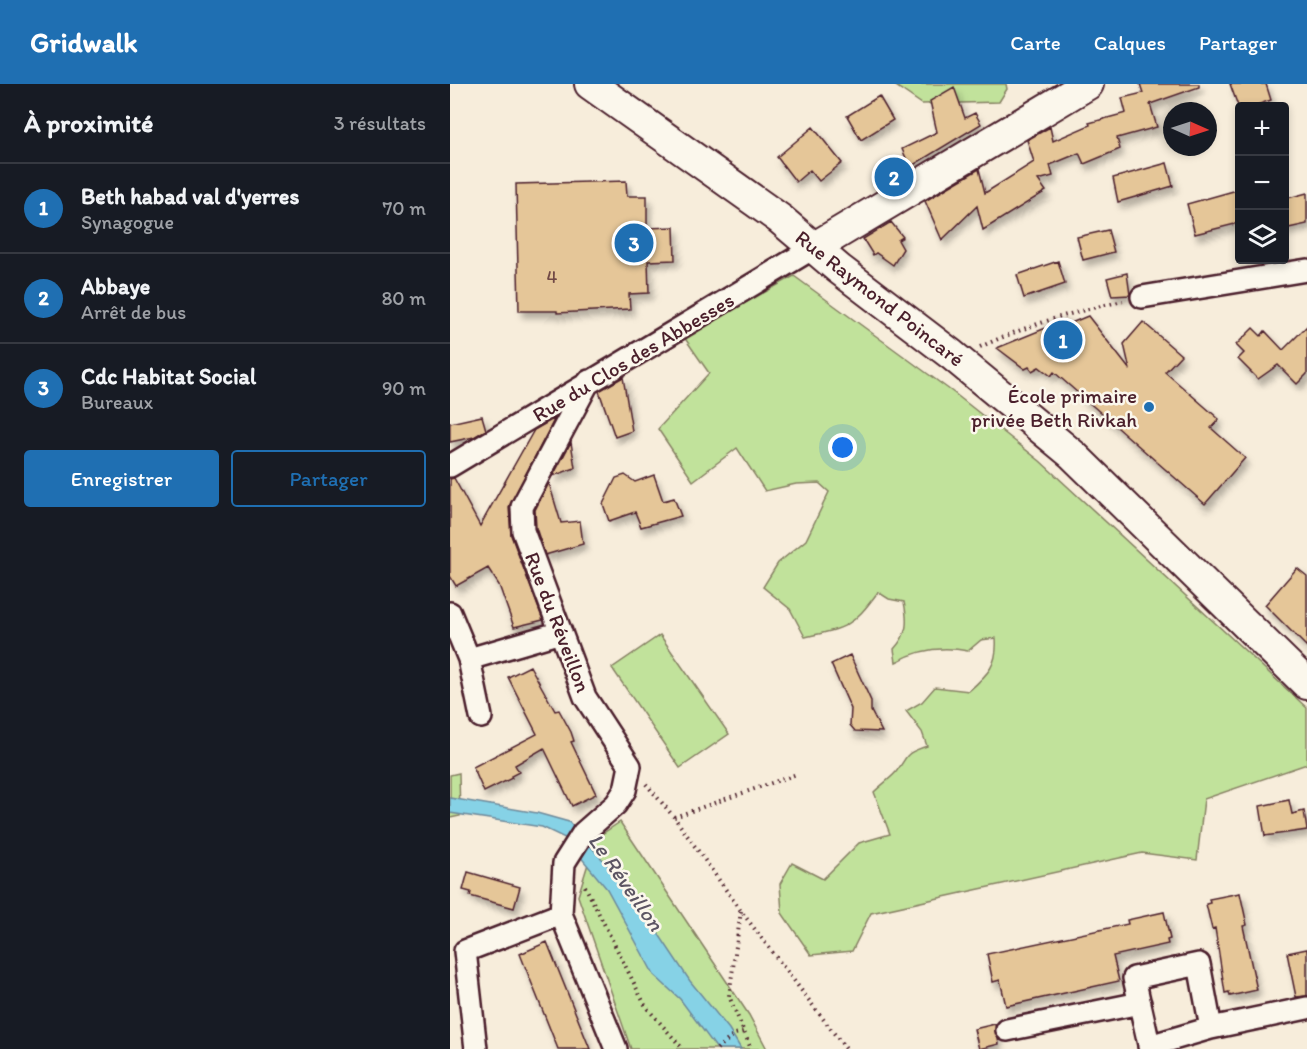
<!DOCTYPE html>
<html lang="fr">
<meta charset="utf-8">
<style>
:root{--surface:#171b24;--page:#20242c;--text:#f1f3f6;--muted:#9ea1a6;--line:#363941;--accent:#1f6fb2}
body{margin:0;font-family:Itim,sans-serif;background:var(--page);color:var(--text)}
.controls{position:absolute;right:18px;top:18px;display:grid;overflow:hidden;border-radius:6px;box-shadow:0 3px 9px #0003}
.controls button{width:54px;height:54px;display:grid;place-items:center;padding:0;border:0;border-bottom:2px solid var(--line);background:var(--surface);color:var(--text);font:30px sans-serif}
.compass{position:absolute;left:713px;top:18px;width:54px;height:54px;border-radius:50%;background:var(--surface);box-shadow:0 3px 9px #0003;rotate:93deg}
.you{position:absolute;left:393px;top:364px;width:21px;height:21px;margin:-15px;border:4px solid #fff;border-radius:50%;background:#1a73e8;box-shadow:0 0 0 9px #1a73e833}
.badge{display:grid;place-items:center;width:39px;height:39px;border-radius:50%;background:var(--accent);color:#fff;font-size:20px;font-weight:700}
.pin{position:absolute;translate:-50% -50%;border:3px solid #fff;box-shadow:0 2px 6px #0006}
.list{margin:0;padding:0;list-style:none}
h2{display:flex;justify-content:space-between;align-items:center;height:78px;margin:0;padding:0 24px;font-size:26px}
h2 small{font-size:20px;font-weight:400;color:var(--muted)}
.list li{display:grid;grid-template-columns:39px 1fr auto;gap:18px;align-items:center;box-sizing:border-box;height:90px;padding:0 24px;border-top:2px solid var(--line)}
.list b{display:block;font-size:22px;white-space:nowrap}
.list p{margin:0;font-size:20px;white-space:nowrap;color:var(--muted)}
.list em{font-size:20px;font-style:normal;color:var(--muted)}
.actions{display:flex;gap:12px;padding:18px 24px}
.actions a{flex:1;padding:14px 0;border:2px solid var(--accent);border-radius:6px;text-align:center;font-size:21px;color:var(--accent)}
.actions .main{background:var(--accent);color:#fff}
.icon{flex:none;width:33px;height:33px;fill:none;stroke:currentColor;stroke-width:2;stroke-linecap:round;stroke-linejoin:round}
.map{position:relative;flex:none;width:857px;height:965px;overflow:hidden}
header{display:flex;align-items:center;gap:36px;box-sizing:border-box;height:84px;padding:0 30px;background:var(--accent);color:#fff}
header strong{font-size:28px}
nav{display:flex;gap:33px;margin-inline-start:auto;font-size:21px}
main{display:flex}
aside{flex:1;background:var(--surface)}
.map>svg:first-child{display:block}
.green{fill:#c1e29b;stroke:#868063;stroke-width:1.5}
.water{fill:#86d2e6;stroke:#6e8a9b;stroke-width:1.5}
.building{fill:#e5c698;stroke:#4a1f2b;stroke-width:1.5;filter:url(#shadow)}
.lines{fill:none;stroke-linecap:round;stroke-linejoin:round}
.street-casing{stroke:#4a1f2b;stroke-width:26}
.secondary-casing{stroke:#4a1f2b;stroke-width:34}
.path{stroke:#4a1f2b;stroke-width:4;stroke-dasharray:1.5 4.5;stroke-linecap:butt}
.street{stroke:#fbf7ec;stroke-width:21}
.secondary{stroke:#fbf7ec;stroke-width:30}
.poi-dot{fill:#1f6fb2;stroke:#fbf7ec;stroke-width:2}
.labels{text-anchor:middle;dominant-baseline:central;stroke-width:5;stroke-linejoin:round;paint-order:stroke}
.number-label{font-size:18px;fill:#714946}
.street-label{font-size:21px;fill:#4a1f2b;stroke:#fbf7ec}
.poi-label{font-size:21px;fill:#4a1f2b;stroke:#fbf7ec;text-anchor:end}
.water-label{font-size:22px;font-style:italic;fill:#5c5563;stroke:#fbf7ec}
</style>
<header>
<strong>Gridwalk</strong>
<nav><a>Carte</a><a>Calques</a><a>Partager</a></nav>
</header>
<main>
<aside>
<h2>À proximité<small>3 résultats</small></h2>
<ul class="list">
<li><span class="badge">1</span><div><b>Beth habad val d'yerres</b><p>Synagogue</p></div><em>70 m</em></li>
<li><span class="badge">2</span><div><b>Abbaye</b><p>Arrêt de bus</p></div><em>80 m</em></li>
<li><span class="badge">3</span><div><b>Cdc Habitat Social</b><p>Bureaux</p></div><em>90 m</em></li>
</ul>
<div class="actions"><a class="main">Enregistrer</a><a>Partager</a></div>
</aside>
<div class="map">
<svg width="857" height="965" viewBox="0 0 857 965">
<defs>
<filter id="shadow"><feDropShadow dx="3.5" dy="6" stdDeviation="3" flood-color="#0004"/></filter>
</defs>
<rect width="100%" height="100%" fill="#f7eddb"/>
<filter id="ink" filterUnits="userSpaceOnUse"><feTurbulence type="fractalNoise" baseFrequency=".0167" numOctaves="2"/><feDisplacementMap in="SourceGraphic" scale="12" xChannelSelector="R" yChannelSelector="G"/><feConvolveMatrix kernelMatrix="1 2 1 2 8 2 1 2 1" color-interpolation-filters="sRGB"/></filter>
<g filter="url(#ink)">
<path class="green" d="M 443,0 L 556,0 L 557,5 L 549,18 L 472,20 Z
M 344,192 L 504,309 L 590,377 L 857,624 L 857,680 L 754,715 L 747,776 L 692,769 L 421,829 L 402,867 L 361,871 L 332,829 L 330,800 L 342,779 L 373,795 L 409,759 L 440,750 L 424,708 C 431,701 440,695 446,688 C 459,671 453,670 477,662 L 472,648 L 456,627 L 472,618 L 485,603 L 519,607 C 538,590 548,581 546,554 L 531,556 L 518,567 C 492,562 469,565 446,578 L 444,565 C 458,550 458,538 454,518 L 439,515 L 428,508 C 402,543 397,544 355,553 L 340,525 L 313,503 L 328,479 L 356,456 L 379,408 L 369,399 L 346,400 L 315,407 L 287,364 L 243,397 L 208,345 L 259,289 L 234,253 Z
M 210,551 L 279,650 L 230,684 L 162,584 Z
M 9,689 L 10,732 L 0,734 L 0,691 Z
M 170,738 L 299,931 L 317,965 L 181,965 L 128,812 L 146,754 Z"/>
<path class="water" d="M 0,714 L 87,729 L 119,738 L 178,804 L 240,897 L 279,945 L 291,965 L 267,965 L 230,915 L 204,891 L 157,805 L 115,754 L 92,743 L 0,729 Z"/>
<path class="building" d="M 690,0 L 749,0 L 749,3 L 700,20 L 707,43 L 667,54 L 670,65 L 634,80 L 629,69 L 600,81 L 603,92 L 588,96 L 596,107 L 533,146 L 527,122 L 492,156 L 475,117 L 529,85 L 535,109 L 584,78 L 577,56 L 600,43 L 603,57 L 640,41 L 639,39 L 676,29 L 672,14 L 693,9 Z
M 780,0 L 816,0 L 821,16 L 804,22 L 788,22 Z
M 504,3 L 515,34 L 525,29 L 531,40 L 460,83 L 452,65 L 487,48 L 480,17 Z
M 429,12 L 443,36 L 411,56 L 397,32 Z
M 363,43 L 392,79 L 369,97 L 360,86 L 346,98 L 327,73 Z
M 717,79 L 723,102 L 668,118 L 663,94 Z
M 176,97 L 177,112 L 197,112 L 197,144 L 224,143 L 225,176 L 198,177 L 199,209 L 179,210 L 180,225 L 107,229 L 107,227 L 69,227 L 66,100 Z
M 787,106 L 789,139 L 745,150 L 737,120 Z
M 857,109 L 857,140 L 834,145 L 834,115 Z
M 441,138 L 453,153 L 448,156 L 453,165 L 443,181 L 426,169 L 423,171 L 413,155 Z
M 658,146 L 664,168 L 633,176 L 627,153 Z
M 608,177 L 615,200 L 574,214 L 567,191 Z
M 677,189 L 680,211 L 662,212 L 657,194 Z
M 638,232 L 680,286 L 674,260 L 693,238 L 731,271 L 715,288 L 769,335 L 761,344 L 795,374 L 755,420 L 604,288 L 601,292 L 589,283 L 582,287 L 579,283 L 575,285 L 547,264 L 608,239 L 609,244 Z
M 857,242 L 857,290 L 847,300 L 828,281 L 808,295 L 788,275 L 794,269 L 786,261 L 803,244 L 811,252 L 815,247 L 833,266 Z
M 173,293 L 182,347 L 165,353 L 149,307 Z
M 32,332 L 36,346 L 24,353 L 0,358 L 0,339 Z
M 105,334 L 59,423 L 61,451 L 93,536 L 64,543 L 49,501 L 38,484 L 6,502 L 0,492 L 0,395 L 4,394 L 30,442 L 84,346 Z
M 121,358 L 125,384 L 103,392 Z
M 175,391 L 185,398 L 204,391 L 213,417 L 224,414 L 231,432 L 191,443 L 185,428 L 159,437 L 153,420 L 166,394 Z
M 99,399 L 111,439 L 130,437 L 133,460 L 95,471 L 86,444 L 85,426 Z
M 847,484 L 857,492 L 857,563 L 815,521 Z
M 400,571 L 421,617 L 421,627 L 432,648 L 405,647 L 400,641 L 401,625 L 381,580 Z
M 80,582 L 105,627 L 109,626 L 121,648 L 124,657 L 121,658 L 146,710 L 122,722 L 94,664 L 65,681 L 69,688 L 61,692 L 62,694 L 34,708 L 23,683 L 87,650 L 58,593 Z
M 839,716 L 842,730 L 854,727 L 857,746 L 815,752 L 810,722 Z
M 18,788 L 70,803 L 64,824 L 20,812 L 21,808 L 13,806 Z
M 790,809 L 797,841 L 793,842 L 807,906 L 780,912 L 779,908 L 775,909 L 765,844 L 762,845 L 756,820 L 760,819 L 759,815 Z
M 714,828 L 720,855 L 717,856 L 718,860 L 663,872 L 669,897 L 556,922 L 550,896 L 543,898 L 537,870 L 678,840 L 677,836 Z
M 97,858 L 140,965 L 108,965 L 70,870 Z
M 857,865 L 857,912 L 846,913 L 837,869 Z
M 545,940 L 549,960 L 529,965 L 524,945 Z"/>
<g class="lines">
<g class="street-casing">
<path id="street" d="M 692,213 L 857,186
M 139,297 L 72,423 L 73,447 L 135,613 L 180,682 L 175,706 L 166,720 L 133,749 L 114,779 L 111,830 L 166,965
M 0,382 L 365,163
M 0,529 L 19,575 L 111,548
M 19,575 L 31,633
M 557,946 L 690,919
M 699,962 L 761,944 L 857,924
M 26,965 L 15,867 L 111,830
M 700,965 L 684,894 L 749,880 L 761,944"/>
</g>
<g class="secondary-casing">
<path id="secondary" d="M 140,0 L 330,135 L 389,185 L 502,271 L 623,371 L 857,600
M 365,163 L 638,0"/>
</g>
<path class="path" d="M 530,263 C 578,241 622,228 673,217
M 196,700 L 224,733 L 291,827 L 396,965
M 224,733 L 347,690
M 135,802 L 196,923 L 233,965
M 291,827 L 279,912 L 301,965
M 267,965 L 285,950 L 294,948"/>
<use href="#street" class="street"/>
<use href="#secondary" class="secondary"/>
</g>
</g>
<circle class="poi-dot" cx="699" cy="323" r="6"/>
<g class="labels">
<g class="number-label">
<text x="102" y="193">4</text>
</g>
<g class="street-label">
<text transform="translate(430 214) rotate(38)">Rue Raymond Poincaré</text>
<text transform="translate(183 273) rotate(-31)">Rue du Clos des Abbesses</text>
<text transform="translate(108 538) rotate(69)">Rue du Réveillon</text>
</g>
<g class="poi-label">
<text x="687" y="311">École primaire<tspan x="687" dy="24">privée Beth Rivkah</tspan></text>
</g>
<g class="water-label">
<text transform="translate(176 798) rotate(55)">Le Réveillon</text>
</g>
</g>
</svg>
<div class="controls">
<button>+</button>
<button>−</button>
<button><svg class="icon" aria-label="layers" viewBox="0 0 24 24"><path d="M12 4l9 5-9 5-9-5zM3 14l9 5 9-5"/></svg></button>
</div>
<svg class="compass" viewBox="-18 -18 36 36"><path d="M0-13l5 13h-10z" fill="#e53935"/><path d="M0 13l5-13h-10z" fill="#9ea1a6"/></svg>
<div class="you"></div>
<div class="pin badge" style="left:613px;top:256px">1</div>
<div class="pin badge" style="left:444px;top:93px">2</div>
<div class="pin badge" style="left:184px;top:159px">3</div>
</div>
</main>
